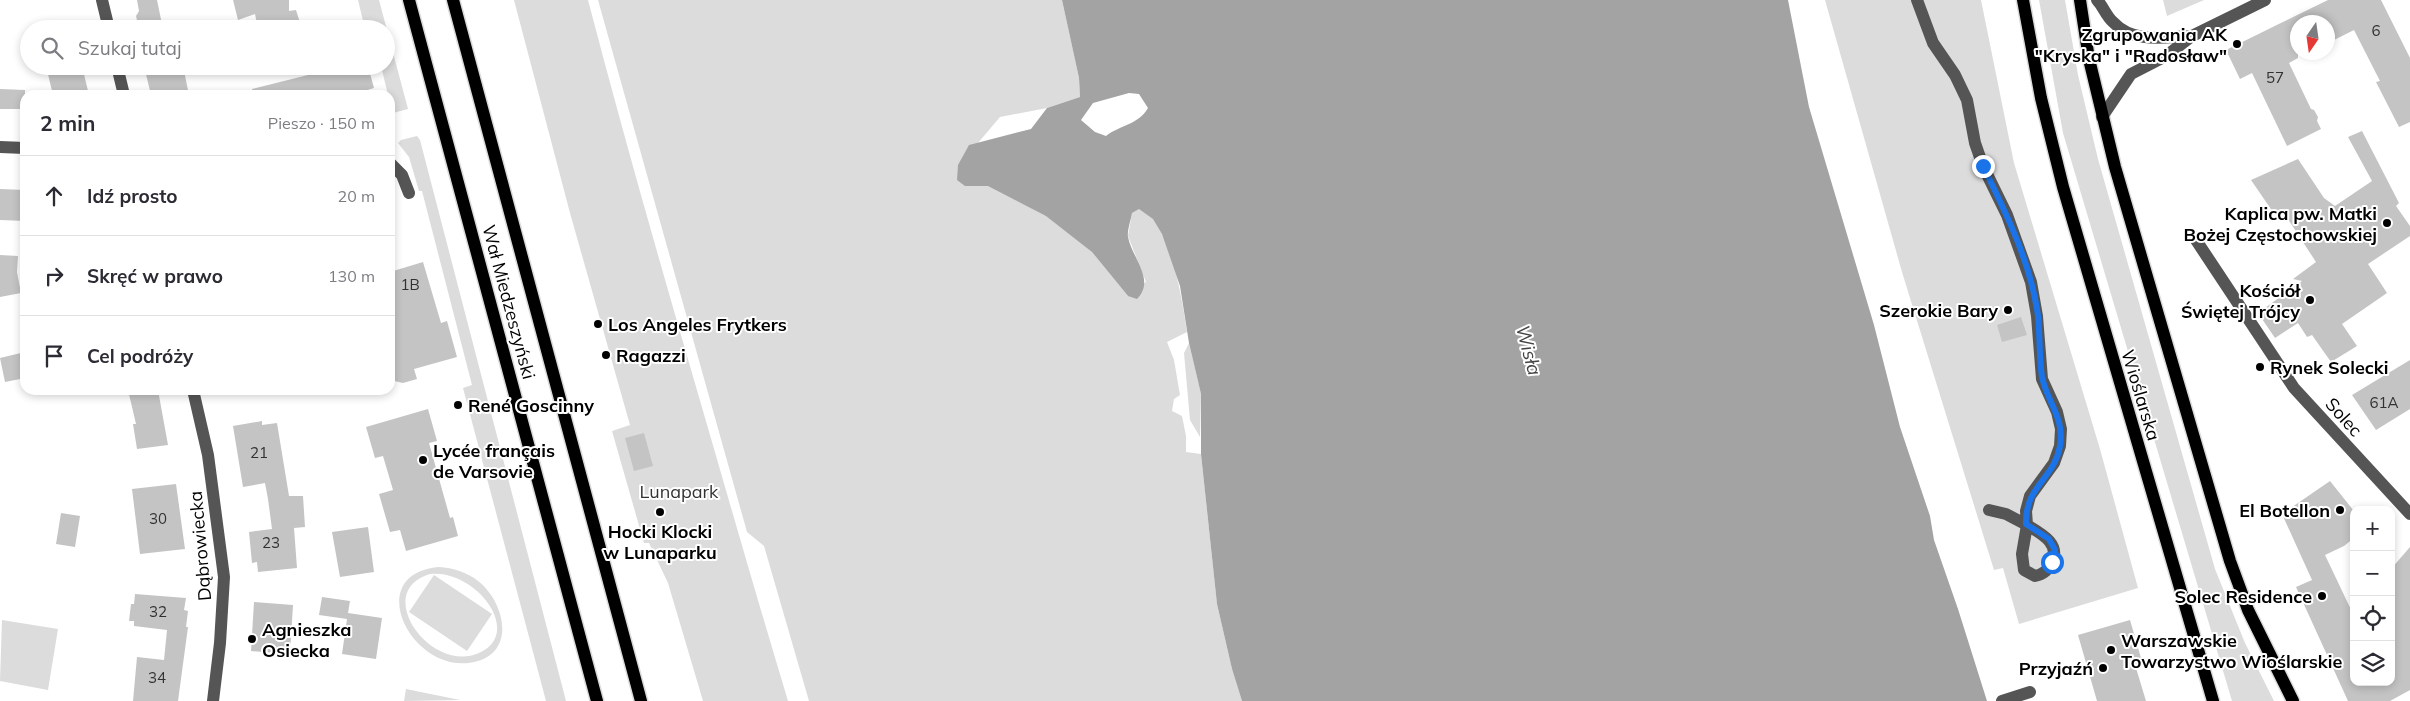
<!DOCTYPE html>
<html lang="pl">
<meta charset="utf-8">
<style>
:root{--surface:#fff;--page:#f7f7f7;--text:#2b2b33;--muted:#7c7c81;--line:#e1e1e2}
body{margin:0;font-family:Mulish,sans-serif;background:var(--page);color:var(--text)}
.controls{position:absolute;right:15px;bottom:15px;display:grid;overflow:hidden;border-radius:10px;box-shadow:0 2px 8px #0003}
.controls button{width:45px;height:45px;display:grid;place-items:center;padding:0;border:0;border-bottom:1px solid var(--line);background:var(--surface);color:var(--text);font:25px sans-serif}
.compass{position:absolute;left:2290px;top:15px;width:45px;height:45px;border-radius:50%;background:var(--surface);box-shadow:0 2px 8px #0003;rotate:193deg}
.stop{position:absolute;width:15px;height:15px;margin:-11px;border:4px solid #1a73e8;border-radius:50%;background:#fff}
.stop.end{background:#1a73e8;border-color:#fff;box-shadow:0 1px 5px #0008}
.list{margin:0;padding:0;list-style:none}
h2{display:flex;justify-content:space-between;align-items:center;height:65px;margin:0;padding:0 20px;font-size:21px}
h2 small{font-size:16px;font-weight:400;color:var(--muted)}
.list li{display:grid;grid-template-columns:32px 1fr auto;gap:15px;align-items:center;box-sizing:border-box;height:80px;padding:0 20px;border-top:1px solid var(--line)}
.list b{display:block;font-size:19px;white-space:nowrap}
.list em{font-size:16px;font-style:normal;color:var(--muted)}
.icon{flex:none;width:28px;height:28px;fill:none;stroke:currentColor;stroke-width:2;stroke-linecap:round;stroke-linejoin:round}
.map{position:relative;flex:none;width:2410px;height:701px;overflow:hidden}
.search{position:absolute;background:var(--surface);box-shadow:0 2px 8px #0003;left:20px;top:20px;width:375px;height:55px;display:flex;align-items:center;gap:12px;box-sizing:border-box;padding:0 18px;border-radius:28px;color:var(--muted);font-size:19px}
.panel{position:absolute;background:var(--surface);box-shadow:0 2px 8px #0003;left:20px;top:90px;width:375px;height:305px;border-radius:15px}
.map>svg:first-child{display:block}
.green{fill:#dcdcdc;fill-rule:evenodd}
.water{fill:#a3a3a3;fill-rule:evenodd}
.building{fill:#c4c4c4}
.lines{fill:none;stroke-linecap:round;stroke-linejoin:round}
.major-casing{stroke:#dbdbdb;stroke-width:15}
.minor{stroke:#555;stroke-width:12}
.major{stroke:#000;stroke-width:12}
.route{stroke:#1a73e8;stroke-width:6}
.poi-dot{fill:#000;stroke:#fff;stroke-width:2}
.labels{text-anchor:middle;dominant-baseline:central;stroke-width:4;stroke-linejoin:round;paint-order:stroke}
.number-label{font-size:15px;fill:#313131}
.poi-label{font-size:18px;font-weight:bold;fill:#000;stroke:#fff;text-anchor:end}
.street-label{font-size:18px;fill:#000;stroke:#fff}
.park-label{font-size:18px;fill:#333;stroke:#fff}
.water-label{font-size:19px;font-style:italic;fill:#444;stroke:#fff}
</style>
<div class="map">
<svg width="2410" height="701" viewBox="0 0 2410 701">
<rect width="100%" height="100%" fill="#fff"/>
<path class="green" d="M 358,0 L 379,0 L 408,109 L 393,113 L 390,95 L 388,95 L 381,66 L 386,66 L 386,29 L 365,29 Z
M 514,0 L 588,0 C 618,115 650,228 683,342 C 718,462 752,582 788,701 L 703,701 L 668,583 L 649,543 L 644,543 L 612,431 L 630,425 L 570,213 Z
M 598,0 L 1062,0 L 1079,78 L 1080,97 L 1047,108 L 1000,117 L 978,143 L 1051,208 L 1092,252 L 1128,296 L 1146,282 L 1128,236 L 1132,213 L 1139,208 C 1144,212 1151,215 1154,220 C 1174,248 1182,299 1187,332 L 1167,342 L 1174,360 L 1180,395 L 1174,399 L 1172,411 L 1182,416 L 1186,436 L 1186,452 L 1201,454 L 1217,604 L 1232,669 L 1242,701 L 809,701 L 764,546 L 747,532 Z
M 1825,0 L 1981,0 L 2014,163 L 2100,449 L 2138,588 L 2019,624 L 2003,568 L 1994,570 L 1902,272 Z
M 2039,0 L 2065,0 L 2078,75 L 2098,159 L 2215,569 L 2245,643 L 2274,701 L 2232,701 L 2063,133 Z
M 2163,0 L 2204,0 L 2167,16 Z
M 417,136 L 420,140 L 566,701 L 546,701 L 463,388 L 472,385 L 422,191 L 419,191 L 409,157 L 398,143 L 401,140 Z
M 1189,343 L 1201,394 L 1200,437 L 1190,420 L 1184,353 Z
M 439,567 C 453,568 467,572 478,581 C 503,600 517,649 478,661 C 414,680 359,574 439,567 ZM 430,574 C 475,569 523,631 481,652 C 433,677 370,592 430,574 Z
M 434,575 L 492,614 L 467,651 L 409,612 Z
M 2,620 L 58,629 L 48,690 L 0,681 Z
M 406,689 L 460,700 L 404,701 Z"/>
<path class="water" d="M 1062,0 L 1788,0 L 1809,107 L 1874,325 L 1900,427 L 1930,516 L 1934,540 L 1958,609 L 1987,701 L 1242,701 L 1232,669 L 1217,604 L 1201,454 L 1201,394 L 1189,343 L 1180,286 L 1162,234 L 1153,219 L 1139,209 L 1132,213 C 1131,220 1127,230 1128,237 C 1132,258 1156,280 1137,299 L 1128,296 L 1092,252 L 1046,216 L 988,186 L 965,186 L 957,180 L 958,165 L 969,145 L 1031,129 L 1047,108 L 1080,97 L 1079,78 ZM 1129,93 L 1139,94 L 1148,108 C 1138,125 1120,125 1106,136 L 1095,132 L 1081,120 L 1093,103 Z"/>
<path class="building" d="M 137,0 L 157,0 L 163,29 L 139,29 L 136,16 L 139,11 Z
M 233,0 L 289,0 L 289,11 L 296,10 L 302,29 L 258,29 L 255,14 L 238,20 Z
M 2328,0 L 2381,0 L 2410,58 L 2410,122 L 2399,127 L 2376,82 L 2380,81 L 2354,30 L 2328,43 L 2328,22 L 2298,22 L 2298,58 L 2289,63 L 2311,109 L 2314,110 L 2318,117 L 2317,121 L 2321,129 L 2287,146 L 2252,73 L 2240,79 L 2226,50 Z
M 46,66 L 82,66 L 89,95 L 53,95 Z
M 144,66 L 183,66 L 189,95 L 151,95 Z
M 344,66 L 368,66 L 374,88 L 361,92 L 362,95 L 253,95 L 252,89 Z
M 0,89 L 25,90 L 25,109 L 0,109 Z
M 2362,131 L 2399,203 L 2396,206 L 2410,226 L 2410,236 L 2368,264 L 2387,293 L 2342,324 L 2357,346 L 2331,362 L 2312,335 L 2307,337 L 2298,323 L 2275,338 L 2258,313 L 2302,281 L 2293,279 L 2316,262 L 2282,210 L 2275,215 L 2251,180 L 2298,159 L 2324,198 L 2335,206 L 2372,181 L 2348,137 Z
M 0,189 L 25,190 L 25,221 L 0,220 Z
M 0,255 L 18,256 L 17,272 L 21,293 L 0,297 Z
M 423,262 L 441,323 L 447,321 L 457,357 L 414,369 L 417,379 L 403,383 L 390,380 L 390,272 Z
M 2021,317 L 2027,335 L 2002,342 L 1997,325 Z
M 25,352 L 25,378 L 5,382 L 0,358 Z
M 2410,360 L 2410,409 L 2376,430 L 2352,395 Z
M 128,390 L 158,390 L 168,445 L 137,449 L 133,424 L 136,424 Z
M 428,409 L 437,441 L 429,443 L 450,518 L 453,517 L 458,536 L 406,551 L 400,530 L 390,532 L 379,494 L 393,490 L 383,456 L 375,458 L 366,427 Z
M 262,421 L 262,425 L 277,423 L 289,496 L 303,496 L 305,527 L 294,528 L 297,568 L 258,572 L 257,562 L 252,563 L 249,532 L 272,529 L 268,499 L 265,483 L 243,487 L 233,426 Z
M 644,433 L 653,466 L 634,471 L 625,438 Z
M 2330,481 L 2354,511 L 2354,538 L 2344,546 L 2325,555 L 2354,616 L 2354,682 L 2391,682 L 2391,569 L 2410,547 L 2410,690 L 2390,701 L 2348,701 L 2296,587 L 2312,580 L 2282,514 Z
M 176,484 L 185,549 L 140,554 L 132,489 Z
M 61,513 L 80,516 L 75,547 L 56,544 Z
M 368,527 L 374,572 L 340,577 L 332,532 Z
M 135,594 L 186,598 L 184,610 L 188,611 L 186,627 L 188,627 L 178,701 L 133,701 L 137,657 L 164,660 L 167,630 L 134,626 L 134,621 L 129,621 L 131,604 L 134,604 Z
M 322,597 L 350,601 L 348,613 L 382,618 L 376,659 L 342,654 L 347,619 L 319,615 Z
M 254,602 L 293,605 L 290,654 L 251,651 Z
M 2130,620 L 2143,665 L 2136,668 L 2146,701 L 2097,701 L 2078,635 Z"/>
<g class="lines">
<g class="major-casing">
<path id="major" d="M 409,0 L 597,701
M 453,0 L 641,701
M 2023,0 L 2041,98 L 2063,187 L 2213,701
M 2080,0 L 2089,59 L 2115,167 L 2230,561 L 2248,610 L 2293,701"/>
</g>
<path class="minor" d="M 102,0 L 109,29
M 1917,0 L 1933,43 L 1955,75 L 1967,100 L 1975,143 L 1983,166 L 2007,215 L 2031,282 L 2037,316 L 2042,379 L 2057,412 L 2061,429 L 2060,446 L 2054,463 L 2030,496 L 2026,511 L 2027,525 C 2040,533 2061,543 2052,562 C 2048,570 2044,574 2035,576 L 2024,570 L 2022,554 L 2027,525 L 2006,514 L 1989,510
M 2097,0 C 2103,6 2106,16 2113,22 C 2133,44 2165,37 2192,36
M 117,66 L 124,95
M 2102,117 L 2131,74 L 2166,56 L 2192,36 L 2265,0
M 0,147 L 25,148
M 390,163 L 402,175 L 409,193
M 2194,237 L 2294,388 L 2410,514
M 193,390 L 208,455 L 224,577 L 220,643 L 213,701
M 2002,701 L 2030,692"/>
<use href="#major" class="major"/>
</g>
<g class="lines">
<path class="route" d="M 1983,166 C 2006,213 2031,263 2038,316 C 2040,336 2039,357 2042,377 C 2047,402 2065,418 2060,446 C 2054,480 2025,485 2026,524 L 2049,539 L 2055,550 L 2052,562"/>
</g>
<g class="poi-dot">
<circle cx="2237" cy="44" r="5"/>
<circle cx="2387" cy="223" r="5"/>
<circle cx="2310" cy="300" r="5"/>
<circle cx="2008" cy="310" r="5"/>
<circle cx="598" cy="324" r="5"/>
<circle cx="606" cy="355" r="5"/>
<circle cx="2260" cy="367" r="5"/>
<circle cx="458" cy="405" r="5"/>
<circle cx="423" cy="460" r="5"/>
<circle cx="2340" cy="510" r="5"/>
<circle cx="660" cy="512" r="5"/>
<circle cx="2322" cy="596" r="5"/>
<circle cx="252" cy="639" r="5"/>
<circle cx="2111" cy="650" r="5"/>
<circle cx="2103" cy="668" r="5"/>
</g>
<g class="labels">
<g class="number-label">
<text x="2376" y="30">6</text>
<text x="2275" y="77">57</text>
<text x="410" y="284">1B</text>
<text x="2384" y="402">61A</text>
<text x="259" y="452">21</text>
<text x="158" y="518">30</text>
<text x="271" y="542">23</text>
<text x="158" y="611">32</text>
<text x="157" y="677">34</text>
</g>
<g class="poi-label">
<text x="2227" y="34">Zgrupowania AK<tspan x="2227" dy="21">"Kryska" i "Radosław"</tspan></text>
<text x="2377" y="213">Kaplica pw. Matki<tspan x="2377" dy="21">Bożej Częstochowskiej</tspan></text>
<text x="2300" y="290">Kościół<tspan x="2300" dy="21">Świętej Trójcy</tspan></text>
<text x="1998" y="310">Szerokie Bary</text>
<text x="608" y="324" text-anchor="start">Los Angeles Frytkers</text>
<text x="616" y="355" text-anchor="start">Ragazzi</text>
<text x="2270" y="367" text-anchor="start">Rynek Solecki</text>
<text x="468" y="405" text-anchor="start">René Goscinny</text>
<text x="433" y="450" text-anchor="start">Lycée français<tspan x="433" dy="21">de Varsovie</tspan></text>
<text x="2330" y="510">El Botellon</text>
<text x="660" y="531" text-anchor="middle">Hocki Klocki<tspan x="660" dy="21">w Lunaparku</tspan></text>
<text x="2312" y="596">Solec Residence</text>
<text x="262" y="629" text-anchor="start">Agnieszka<tspan x="262" dy="21">Osiecka</tspan></text>
<text x="2121" y="640" text-anchor="start">Warszawskie<tspan x="2121" dy="21">Towarzystwo Wioślarskie</tspan></text>
<text x="2093" y="668">Przyjaźń</text>
</g>
<g class="street-label">
<text transform="translate(509 302) rotate(75)">Wał Miedzeszyński</text>
<text transform="translate(2141 395) rotate(73)">Wioślarska</text>
<text transform="translate(2344 417) rotate(48)">Solec</text>
<text transform="translate(200 546) rotate(-95)">Dąbrowiecka</text>
</g>
<g class="park-label">
<text x="679" y="491">Lunapark</text>
</g>
<g class="water-label">
<text transform="translate(1529 350) rotate(75)">Wisła</text>
</g>
</g>
</svg>
<div class="controls">
<button>+</button>
<button>−</button>
<button><svg class="icon" aria-label="locate" viewBox="0 0 24 24"><circle cx="12" cy="12" r="6"/><path d="M12 2v4M12 18v4M2 12h4M18 12h4"/></svg></button>
<button><svg class="icon" aria-label="layers" viewBox="0 0 24 24"><path d="M12 4l9 5-9 5-9-5zM3 14l9 5 9-5"/></svg></button>
</div>
<svg class="compass" viewBox="-18 -18 36 36"><path d="M0-13l5 13h-10z" fill="#e53935"/><path d="M0 13l5-13h-10z" fill="#7c7c81"/></svg>
<div class="stop" style="left:2052px;top:562px"></div>
<div class="stop end" style="left:1983px;top:166px"></div>
<div class="search"><svg class="icon" aria-label="search" viewBox="0 0 24 24"><circle cx="10" cy="10" r="6"/><path d="M15 15l6 6"/></svg>Szukaj tutaj</div>
<section class="panel">
<h2>2 min<small>Pieszo · 150 m</small></h2>
<ul class="list">
<li><svg class="icon" aria-label="ahead" viewBox="0 0 24 24"><path d="M12 20V5M6 11l6-6 6 6"/></svg><div><b>Idź prosto</b></div><em>20 m</em></li>
<li><svg class="icon" aria-label="right" viewBox="0 0 24 24"><path d="M7 20v-9h11M14 6l5 5-5 5"/></svg><div><b>Skręć w prawo</b></div><em>130 m</em></li>
<li><svg class="icon" aria-label="arrive" viewBox="0 0 24 24"><path d="M6 21V4h12l-3 4 3 4H6"/></svg><div><b>Cel podróży</b></div></li>
</ul>
</section>
</div>
